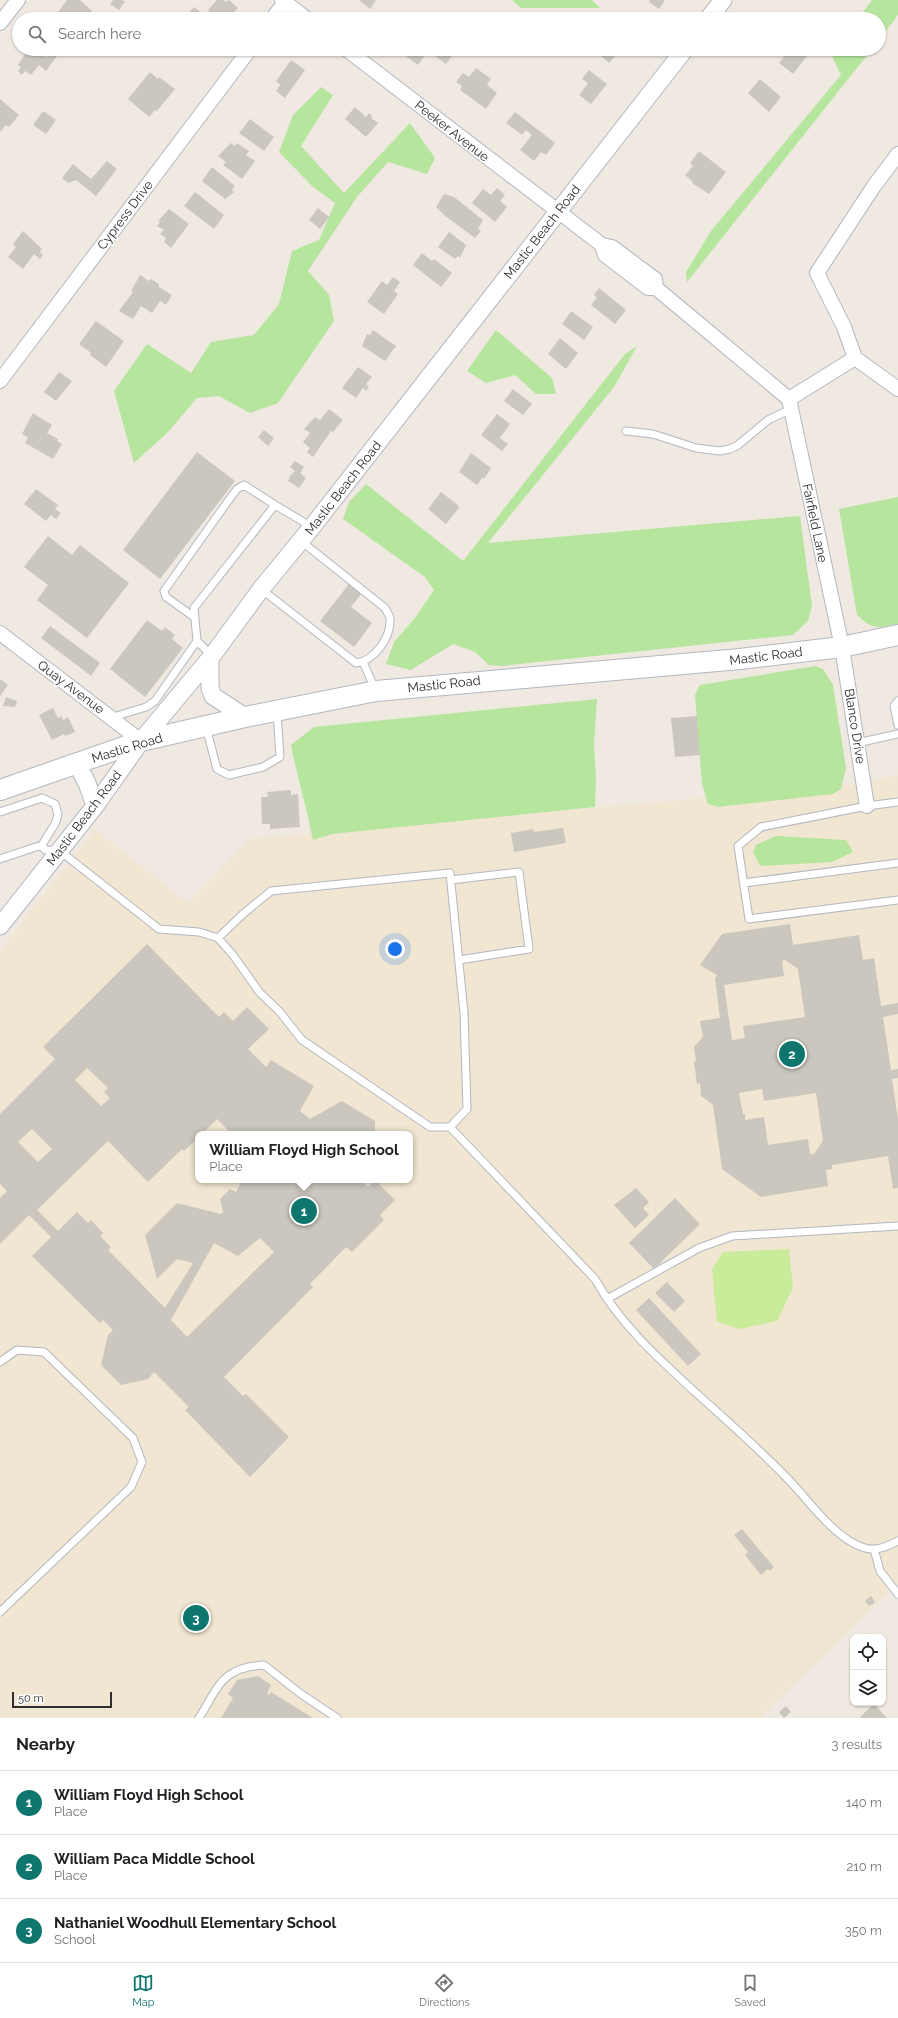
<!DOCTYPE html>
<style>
:root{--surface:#fff;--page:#f2f2f2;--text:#202124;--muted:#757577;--line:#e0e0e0;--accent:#0f766e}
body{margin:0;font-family:Raleway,sans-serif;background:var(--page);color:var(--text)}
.controls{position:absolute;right:12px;bottom:12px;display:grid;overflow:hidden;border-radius:8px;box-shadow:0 1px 3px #0004}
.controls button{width:36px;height:36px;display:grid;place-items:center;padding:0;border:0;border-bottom:1px solid var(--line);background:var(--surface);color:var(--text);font:20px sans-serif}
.scale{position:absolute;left:12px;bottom:10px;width:100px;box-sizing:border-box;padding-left:4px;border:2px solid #2e2e2e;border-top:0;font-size:11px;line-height:14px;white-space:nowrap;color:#2e2e2e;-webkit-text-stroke:3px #fff;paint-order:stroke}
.you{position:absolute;left:395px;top:949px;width:14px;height:14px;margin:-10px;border:3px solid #fff;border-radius:50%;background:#1a73e8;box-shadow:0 0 0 6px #1a73e833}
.badge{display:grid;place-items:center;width:26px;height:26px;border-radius:50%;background:var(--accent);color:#fff;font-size:13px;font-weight:700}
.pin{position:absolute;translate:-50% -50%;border:2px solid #fff;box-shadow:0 1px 4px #0006}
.popup{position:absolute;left:195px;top:1131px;width:218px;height:52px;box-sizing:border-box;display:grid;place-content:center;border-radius:8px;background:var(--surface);filter:drop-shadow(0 1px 3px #0005);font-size:13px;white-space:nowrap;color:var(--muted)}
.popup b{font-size:15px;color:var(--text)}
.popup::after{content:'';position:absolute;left:50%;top:100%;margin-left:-8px;border:8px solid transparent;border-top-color:var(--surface)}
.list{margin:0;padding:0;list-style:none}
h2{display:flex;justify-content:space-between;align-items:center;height:52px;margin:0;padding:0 16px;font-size:17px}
h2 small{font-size:13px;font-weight:400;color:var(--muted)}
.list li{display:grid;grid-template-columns:26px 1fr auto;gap:12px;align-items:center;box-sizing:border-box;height:64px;padding:0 16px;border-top:1px solid var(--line)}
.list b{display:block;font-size:15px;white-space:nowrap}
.list p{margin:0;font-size:13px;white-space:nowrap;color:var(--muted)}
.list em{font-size:13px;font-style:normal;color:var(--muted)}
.icon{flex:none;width:22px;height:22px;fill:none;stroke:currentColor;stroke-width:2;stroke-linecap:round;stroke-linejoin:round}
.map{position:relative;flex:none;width:898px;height:1718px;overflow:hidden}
.search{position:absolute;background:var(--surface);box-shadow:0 1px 3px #0004;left:12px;right:12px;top:12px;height:44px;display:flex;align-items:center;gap:10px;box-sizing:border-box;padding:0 14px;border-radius:22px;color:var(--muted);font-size:15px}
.sheet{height:244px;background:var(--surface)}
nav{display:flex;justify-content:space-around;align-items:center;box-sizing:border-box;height:56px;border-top:1px solid var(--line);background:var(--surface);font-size:11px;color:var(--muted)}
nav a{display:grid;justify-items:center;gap:2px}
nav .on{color:var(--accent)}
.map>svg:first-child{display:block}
.education{fill:#f0e6d1;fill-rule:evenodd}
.green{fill:#b6e59e}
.pitch{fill:#c9ec9a}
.building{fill:#cbc7bf;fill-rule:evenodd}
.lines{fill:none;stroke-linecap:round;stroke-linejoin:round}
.service-casing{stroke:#b4b7c1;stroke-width:9}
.minor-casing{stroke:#b4b7c1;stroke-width:16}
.tertiary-casing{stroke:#b4b7c1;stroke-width:19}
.secondary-casing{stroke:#b4b7c1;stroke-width:22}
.service{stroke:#fff;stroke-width:7}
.minor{stroke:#fff;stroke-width:14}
.tertiary{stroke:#fff;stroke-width:17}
.secondary{stroke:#fff;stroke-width:20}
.labels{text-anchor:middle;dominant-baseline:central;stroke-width:3.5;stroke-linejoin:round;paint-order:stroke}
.street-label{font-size:13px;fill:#2e2e2e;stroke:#fff}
</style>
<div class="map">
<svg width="898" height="1718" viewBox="0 0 898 1718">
<rect width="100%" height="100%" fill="#efe9e1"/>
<path class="education" d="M 898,775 L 898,1583 L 760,1718 L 0,1718 L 0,951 L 95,830 L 188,903 L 250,839 L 857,784 ZM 198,1134 L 410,1134 L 410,1180 L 198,1180 Z"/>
<path class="green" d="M 512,0 L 592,0 L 600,8 L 521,8 Z
M 872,0 L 898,0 L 898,15 L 879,40 L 879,19 L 858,19 Z
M 835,49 L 872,49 L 687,282 L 686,272 L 711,231 L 841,75 L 831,54 Z
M 321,87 L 333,95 L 301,146 L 344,193 L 410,123 L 435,158 L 427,174 L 388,162 L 357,197 L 308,271 L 329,295 L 334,321 L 278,403 L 250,413 L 219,396 L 197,398 L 168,432 L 134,463 L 114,391 L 147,344 L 191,373 L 211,342 L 254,335 L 279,304 L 292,251 L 319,240 L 335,203 L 312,186 L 279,152 L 293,115 Z
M 496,330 L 552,378 L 556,394 L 536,394 L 515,375 L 486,383 L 467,371 Z
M 637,346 L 614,387 L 488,543 L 800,516 L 812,606 L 808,621 L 793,635 L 500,666 L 489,665 L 475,652 L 453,644 L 411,670 L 386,664 L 394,642 L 415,618 L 434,590 L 425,577 L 343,519 L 349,502 L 366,484 L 463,561 L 625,354 Z
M 898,497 L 898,624 C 877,628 873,630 857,615 L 839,509 Z
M 816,666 L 823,669 L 833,685 L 846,768 L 841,789 L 833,794 L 718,807 L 708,804 L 702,784 L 695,695 L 700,685 Z
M 597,699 L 594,744 L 596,778 L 595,807 L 332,834 L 313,840 C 307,808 297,777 291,745 L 314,727 Z
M 776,836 L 846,840 L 853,852 L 832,862 L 760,866 L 753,852 L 756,845 Z"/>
<path class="pitch" d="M 789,1249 L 793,1288 L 777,1321 L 740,1329 L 717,1322 L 712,1269 L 723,1252 Z"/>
<path class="building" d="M 67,0 L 80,0 L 92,11 L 86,19 L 53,19 Z
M 113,0 L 122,0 L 125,2 L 119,10 L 110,4 Z
M 217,0 L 223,0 L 226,2 L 229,0 L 238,8 L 228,19 L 218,19 L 208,10 Z
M 359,0 L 376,0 L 370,9 Z
M 650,0 L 665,0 L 659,9 L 649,2 Z
M 194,7 L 204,15 L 200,19 L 185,17 Z
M 801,13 L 810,19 L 796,19 Z
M 28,49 L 51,49 L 45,57 L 46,58 L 53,49 L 59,53 L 46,71 L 39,65 L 31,75 L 25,71 L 22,75 L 18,71 L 21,67 L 18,65 Z
M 407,49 L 452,49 L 455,51 L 446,64 L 428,51 L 418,65 L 403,54 Z
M 593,49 L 621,49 L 609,63 Z
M 790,49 L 804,49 L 809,53 L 793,74 L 779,63 Z
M 291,60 L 305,70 L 285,98 L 276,91 L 280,85 L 276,81 Z
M 476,68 L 491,79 L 487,85 L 497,93 L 486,109 L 460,90 L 462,86 L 456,82 L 463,73 L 469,77 Z
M 589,70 L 607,84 L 591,104 L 579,95 L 588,83 L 582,79 Z
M 150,72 L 158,79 L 159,77 L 175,89 L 157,111 L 155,110 L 149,117 L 128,99 Z
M 760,79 L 781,97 L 769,112 L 748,93 Z
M 0,99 L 19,115 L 9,127 L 6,125 L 0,132 Z
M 355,107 L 366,117 L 369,113 L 372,116 L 371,118 L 378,123 L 366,137 L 345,119 Z
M 43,111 L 56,120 L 46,134 L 33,125 Z
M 515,112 L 555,143 L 546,155 L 541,152 L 534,161 L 520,150 L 532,135 L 526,130 L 522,135 L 506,123 Z
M 250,119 L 274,137 L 264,151 L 239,133 Z
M 231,143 L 235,146 L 237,143 L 249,151 L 246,155 L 255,161 L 242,179 L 223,165 L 226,162 L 218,156 Z
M 699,151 L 726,172 L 709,194 L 692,183 L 693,182 L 685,175 L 693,166 L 690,163 Z
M 107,161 L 117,169 L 96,196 L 76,180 L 68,183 L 62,178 L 73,164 L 91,179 Z
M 212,167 L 235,186 L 232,190 L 234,192 L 225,199 L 202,181 Z
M 497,188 L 505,195 L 500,201 L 507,207 L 495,222 L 472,203 L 483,189 L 491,195 Z
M 195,192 L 224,215 L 214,229 L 184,206 Z
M 444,194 L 454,197 L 483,220 L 478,228 L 481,231 L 475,238 L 444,215 L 436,207 Z
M 318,208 L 329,217 L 320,229 L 309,220 Z
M 169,209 L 189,224 L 171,248 L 164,242 L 166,238 L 160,234 L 164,230 L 157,226 L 160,222 L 158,221 Z
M 23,231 L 42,249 L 40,252 L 43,255 L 40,259 L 34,254 L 23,269 L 8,257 L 16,247 L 13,244 Z
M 449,232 L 466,245 L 460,258 L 458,256 L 455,259 L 438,247 Z
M 422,253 L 432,261 L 434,259 L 452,273 L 441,287 L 413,265 Z
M 140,275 L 149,281 L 151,279 L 159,284 L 159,287 L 172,295 L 166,305 L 160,301 L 152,313 L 141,306 L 133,319 L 119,311 L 133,292 L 131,291 Z
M 393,277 L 400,282 L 394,291 L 398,294 L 384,314 L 367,302 L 382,281 L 387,285 Z
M 599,288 L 626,310 L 615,324 L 591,305 L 597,298 L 594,295 Z
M 571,311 L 593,327 L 584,340 L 562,324 Z
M 96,321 L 124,341 L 106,367 L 90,355 L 91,353 L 79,344 Z
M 373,330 L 396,346 L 385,361 L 362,346 L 367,334 L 370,335 Z
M 560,338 L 578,353 L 566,369 L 548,354 Z
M 358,367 L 372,377 L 366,384 L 369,387 L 366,391 L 363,388 L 356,398 L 342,388 Z
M 59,372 L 72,381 L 56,401 L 44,392 Z
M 513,389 L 532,404 L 523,415 L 504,401 Z
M 329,409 L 343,420 L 333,432 L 331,431 L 313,457 L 307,452 L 310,448 L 303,442 L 310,433 L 304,429 L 315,417 L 320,420 Z
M 33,413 L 52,425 L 47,433 L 58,439 L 57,441 L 62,444 L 53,459 L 25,443 L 28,438 L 22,434 Z
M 497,414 L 510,424 L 500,438 L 508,444 L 502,451 L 481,435 Z
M 264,430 L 274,438 L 268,446 L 258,437 Z
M 197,452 L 235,481 L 160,579 L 123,550 Z
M 471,453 L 491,468 L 484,479 L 483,477 L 477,485 L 459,472 Z
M 295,461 L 304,467 L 300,473 L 306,478 L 299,488 L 288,481 L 290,478 L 289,477 L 295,471 L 290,467 Z
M 36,489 L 58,505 L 55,509 L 61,513 L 56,519 L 51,515 L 46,521 L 24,504 Z
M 441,492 L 458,505 L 459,508 L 446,524 L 428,509 Z
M 48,536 L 72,555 L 80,545 L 129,583 L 87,638 L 37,600 L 48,585 L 24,567 Z
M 349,584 L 361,594 L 351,607 L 372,623 L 354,647 L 320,621 Z
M 147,620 L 162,631 L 165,627 L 175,635 L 172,639 L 183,648 L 145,697 L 110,669 Z
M 50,626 L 100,663 L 91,676 L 41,638 Z
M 0,679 L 8,685 L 0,696 Z
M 6,697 L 17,701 L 15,707 L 3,706 Z
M 53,708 L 58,718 L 61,716 L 63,720 L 68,717 L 75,732 L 65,736 L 64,734 L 52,740 L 39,715 Z
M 697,716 L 700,755 L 675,757 L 671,718 Z
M 291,790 L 291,795 L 298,794 L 300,827 L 270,829 L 270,824 L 262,824 L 261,797 L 268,797 L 267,792 Z
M 563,828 L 566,843 L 514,852 L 511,833 L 533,829 L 534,832 Z
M 790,924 L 793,945 L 859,935 L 863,960 L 874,958 L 881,1006 L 898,1003 L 898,1014 L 883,1017 L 891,1070 L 898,1069 L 898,1078 L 892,1079 L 898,1119 L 898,1188 L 893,1189 L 888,1156 L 832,1165 L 832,1169 L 826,1170 L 828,1186 L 761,1197 L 722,1169 L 713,1105 L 701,1096 L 700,1083 L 697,1084 L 694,1061 L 696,1061 L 694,1047 L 703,1037 L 700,1021 L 720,1018 L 715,979 L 717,975 L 700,965 L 722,934 ZM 785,960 L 798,969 L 805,1017 L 743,1026 L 745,1038 L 732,1040 L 724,985 L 784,976 L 782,961 ZM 762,1089 L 764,1101 L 816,1093 L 823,1141 L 814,1154 L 810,1154 L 808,1139 L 768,1145 L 764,1117 L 745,1120 L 745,1114 L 743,1114 L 739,1093 Z
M 147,944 L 219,1017 L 224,1012 L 233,1021 L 247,1007 L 269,1029 L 248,1049 L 266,1067 L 271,1060 L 314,1086 L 300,1111 L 310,1119 L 342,1101 L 375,1121 L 375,1134 L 232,1134 L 217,1119 L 202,1134 L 198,1134 L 198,1138 L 184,1151 L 182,1149 L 148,1182 L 108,1141 L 37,1210 L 58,1231 L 77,1212 L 88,1223 L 91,1220 L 103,1233 L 100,1236 L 111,1247 L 108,1250 L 165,1308 L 193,1263 L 177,1259 L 157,1279 L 145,1235 L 177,1203 L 221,1214 L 223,1212 L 220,1199 L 230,1189 L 236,1192 L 240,1184 L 233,1180 L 361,1180 L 368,1187 L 375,1180 L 395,1200 L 380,1215 L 384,1220 L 352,1252 L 346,1247 L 310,1284 L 313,1287 L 224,1377 L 243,1396 L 246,1394 L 289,1437 L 250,1477 L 185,1410 L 189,1407 L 154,1372 L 148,1379 L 121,1385 L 101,1365 L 108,1335 L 113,1330 L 103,1320 L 100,1323 L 32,1256 L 51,1237 L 29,1215 L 0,1244 L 0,1198 L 7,1191 L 0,1184 L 0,1114 L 55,1059 L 43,1047 ZM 87,1068 L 108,1088 L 104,1092 L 110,1098 L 101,1106 L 75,1080 ZM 32,1129 L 52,1149 L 38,1162 L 18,1142 ZM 260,1238 L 274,1252 L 187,1337 L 171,1320 L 214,1243 L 238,1256 Z
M 636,1188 L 649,1202 L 643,1208 L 649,1215 L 635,1228 L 614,1205 Z
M 675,1198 L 700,1224 L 654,1269 L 629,1243 Z
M 667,1282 L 685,1301 L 674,1312 L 655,1293 Z
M 649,1298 L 701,1354 L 688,1366 L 636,1310 Z
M 742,1529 L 774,1567 L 770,1571 L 768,1569 L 761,1575 L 745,1555 L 748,1552 L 734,1535 Z
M 871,1596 L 875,1602 L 869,1606 L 865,1601 Z
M 258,1676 L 271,1685 L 267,1693 L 269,1695 L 271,1692 L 313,1718 L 221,1718 L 233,1698 L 228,1694 L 237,1680 Z
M 874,1704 L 887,1718 L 861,1718 L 860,1717 Z
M 786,1706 L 791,1712 L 784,1718 L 779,1712 Z"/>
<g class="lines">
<g class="service-casing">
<path id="service" d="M 626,431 L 653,434 L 696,448 L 720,451 L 730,449 L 738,445 L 768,420 L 791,409
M 261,589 L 356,663 C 374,661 391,638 390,619 C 390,616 387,612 385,608 L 301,541
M 194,617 L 166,597 L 164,591 L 228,501 L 237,489 L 244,485 L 275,505
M 197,641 L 212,656
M 363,662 L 375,689
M 898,701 L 894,706 L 898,725
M 110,718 L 146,707 L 155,701 L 197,641 L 194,608 L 275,505 L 312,527
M 206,727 L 217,769 L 229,775 L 263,767 L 280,757 L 277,713
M 857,743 L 898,734
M 898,802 L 867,806 L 761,827 L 738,846 L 749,919 L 898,900
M 0,812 L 42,798 L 55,804 L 58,814 L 56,822 L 42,845 L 0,859
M 42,845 L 45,850 L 60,851 L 159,929 L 199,932 L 218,938 L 233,955 L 260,993 L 279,1011 L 302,1040 L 430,1127 L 450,1127 L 595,1279 C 620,1324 657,1357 695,1392 C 726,1420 757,1447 786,1477 C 807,1498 829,1531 855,1544 C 872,1553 882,1549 898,1541
M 451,880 L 519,872 L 529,949 L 459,960
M 744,883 L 898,863
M 218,938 L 243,914 L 271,891 L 450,873 L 464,1013 L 467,1109 L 450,1127
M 607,1299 L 699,1248 L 732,1236 L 898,1226
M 0,1362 L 17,1350 L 44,1352 L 133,1438 L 142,1462 L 131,1487 L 0,1612
M 874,1549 L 880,1571 L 898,1594
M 199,1718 C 219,1686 222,1667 264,1665 L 301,1694 L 337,1718"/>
</g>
<g class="minor-casing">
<path id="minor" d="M 282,0 L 307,19
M 272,19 L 287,0
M 0,23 L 18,0
M 346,49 L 602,245 L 605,255 L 648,288 L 656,288 L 655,279 L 652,277 L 612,247 L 602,245
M 898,154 L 874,186 L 817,273 L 844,327 L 855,358 L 898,389
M 656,288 L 789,399 L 842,647 L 867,806
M 0,381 L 250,49
M 789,399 L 855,358
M 0,633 L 141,741"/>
</g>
<g class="tertiary-casing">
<path id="tertiary" d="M 708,19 L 723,0
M 210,658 L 210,688 L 213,696 L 245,717
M 77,764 L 87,783 L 95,806
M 0,926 L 95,806 L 141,741 L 212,656 L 261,589 L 312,527 L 685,49"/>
</g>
<g class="secondary-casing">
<path id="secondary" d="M 0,790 L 141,741 L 245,717 L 376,691 L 740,659 L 842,647 L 898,635"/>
</g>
<use href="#service" class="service"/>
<use href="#minor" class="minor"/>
<use href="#tertiary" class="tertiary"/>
<use href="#secondary" class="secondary"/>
</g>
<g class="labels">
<g class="street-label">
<text transform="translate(452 131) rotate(38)">Peeker Avenue</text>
<text transform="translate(125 215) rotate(-53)">Cypress Drive</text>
<text transform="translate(542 232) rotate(-52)">Mastic Beach Road</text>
<text transform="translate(343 488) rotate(-52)">Mastic Beach Road</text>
<text transform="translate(815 523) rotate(78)">Fairfield Lane</text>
<text transform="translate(766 656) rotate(-7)">Mastic Road</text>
<text transform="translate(444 684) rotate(-6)">Mastic Road</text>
<text transform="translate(71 687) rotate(37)">Quay Avenue</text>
<text transform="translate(855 726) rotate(81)">Blanco Drive</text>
<text transform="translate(127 748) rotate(-17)">Mastic Road</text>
<text transform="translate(84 818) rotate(-53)">Mastic Beach Road</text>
</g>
</g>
</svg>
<div class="controls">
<button><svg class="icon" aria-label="locate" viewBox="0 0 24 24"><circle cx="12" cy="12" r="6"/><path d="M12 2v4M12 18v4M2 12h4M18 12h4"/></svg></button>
<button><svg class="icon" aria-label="layers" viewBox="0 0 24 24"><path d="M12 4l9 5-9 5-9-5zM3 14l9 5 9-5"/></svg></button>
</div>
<div class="scale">50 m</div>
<div class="you"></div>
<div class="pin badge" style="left:304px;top:1211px">1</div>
<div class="popup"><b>William Floyd High School</b>Place</div>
<div class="pin badge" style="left:792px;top:1054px">2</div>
<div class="pin badge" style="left:196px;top:1618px">3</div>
<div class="search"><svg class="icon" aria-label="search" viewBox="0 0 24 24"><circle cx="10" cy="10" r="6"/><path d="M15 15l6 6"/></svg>Search here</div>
</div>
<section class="sheet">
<h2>Nearby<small>3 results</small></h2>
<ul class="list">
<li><span class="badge">1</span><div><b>William Floyd High School</b><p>Place</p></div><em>140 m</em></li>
<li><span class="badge">2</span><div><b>William Paca Middle School</b><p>Place</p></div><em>210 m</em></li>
<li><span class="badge">3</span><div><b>Nathaniel Woodhull Elementary School</b><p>School</p></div><em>350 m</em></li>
</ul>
</section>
<nav>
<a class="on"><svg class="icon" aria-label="map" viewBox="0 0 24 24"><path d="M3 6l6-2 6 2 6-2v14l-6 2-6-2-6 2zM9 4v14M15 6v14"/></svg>Map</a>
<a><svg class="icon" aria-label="directions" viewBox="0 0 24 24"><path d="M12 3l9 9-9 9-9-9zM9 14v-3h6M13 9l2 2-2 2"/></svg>Directions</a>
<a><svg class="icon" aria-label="saved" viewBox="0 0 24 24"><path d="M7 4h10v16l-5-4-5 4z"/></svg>Saved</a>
</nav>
